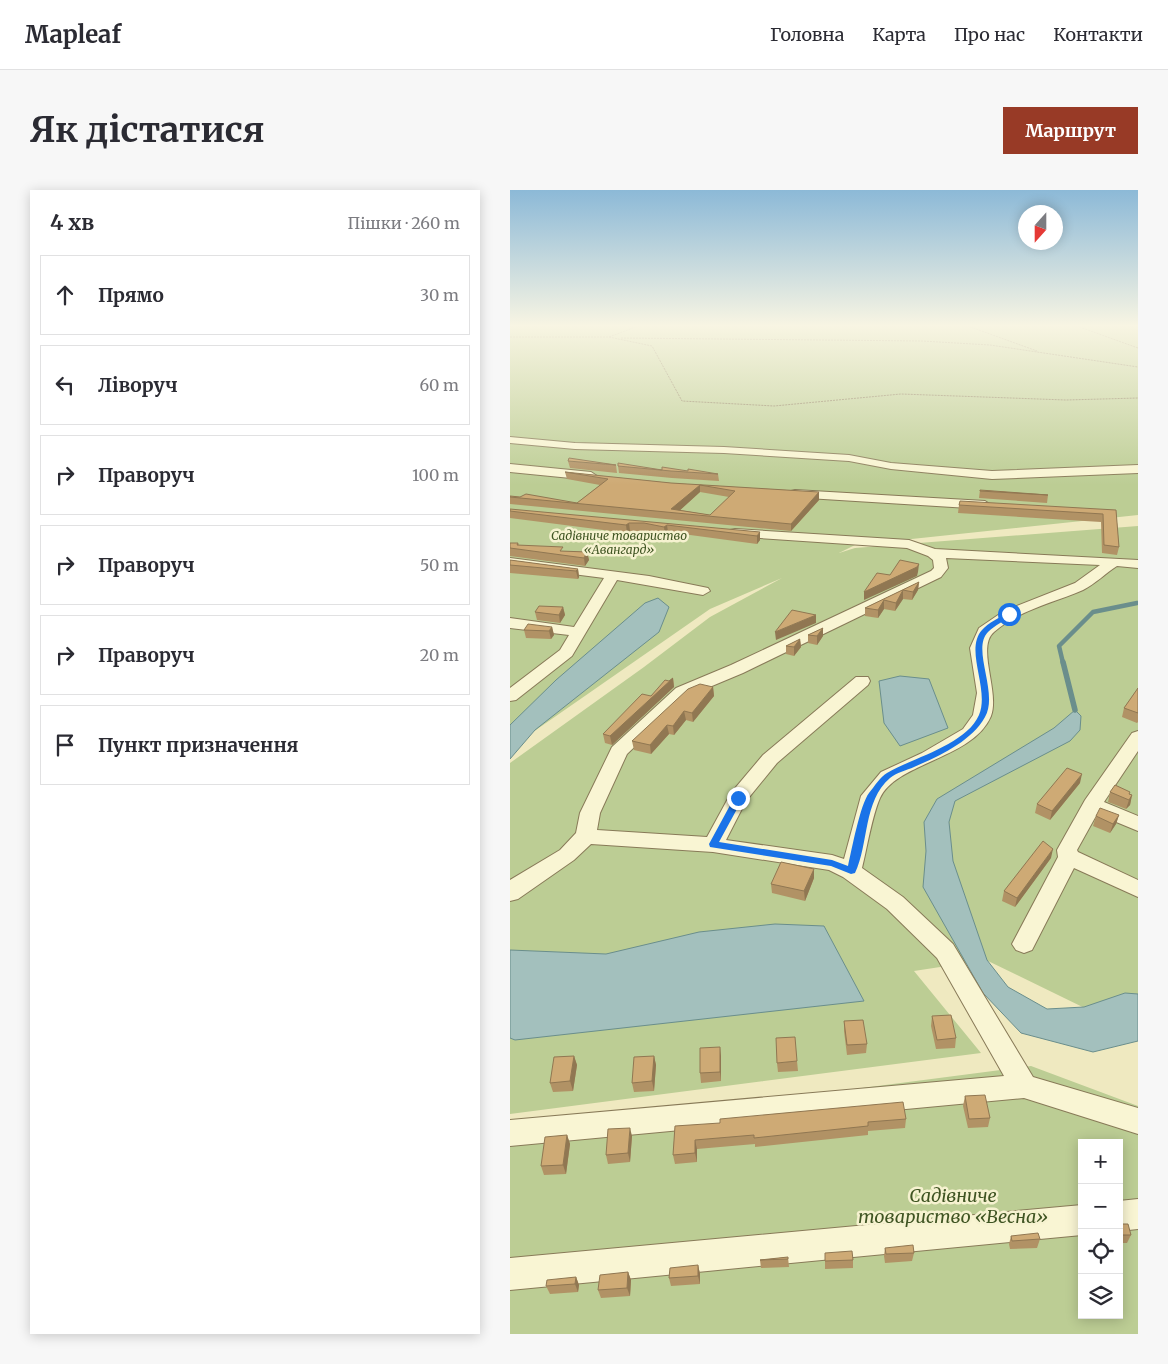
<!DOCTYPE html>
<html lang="uk">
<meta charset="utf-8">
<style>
:root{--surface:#fff;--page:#f7f7f7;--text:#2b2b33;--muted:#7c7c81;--line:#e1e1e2;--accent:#983a26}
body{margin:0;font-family:Merriweather,serif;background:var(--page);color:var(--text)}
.controls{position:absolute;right:15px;bottom:15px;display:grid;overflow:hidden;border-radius:0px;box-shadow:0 2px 12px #0003}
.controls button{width:45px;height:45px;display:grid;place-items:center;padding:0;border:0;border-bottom:1px solid var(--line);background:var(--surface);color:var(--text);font:25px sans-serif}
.compass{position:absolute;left:508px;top:15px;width:45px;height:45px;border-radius:50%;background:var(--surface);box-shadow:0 2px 12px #0003;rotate:201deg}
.stop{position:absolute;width:15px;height:15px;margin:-11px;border:4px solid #1a73e8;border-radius:50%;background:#fff}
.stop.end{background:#1a73e8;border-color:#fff;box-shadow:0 1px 5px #0008}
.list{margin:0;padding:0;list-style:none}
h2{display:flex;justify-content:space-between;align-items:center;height:65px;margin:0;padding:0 20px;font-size:21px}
h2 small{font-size:16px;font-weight:400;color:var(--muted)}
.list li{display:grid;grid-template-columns:32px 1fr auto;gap:15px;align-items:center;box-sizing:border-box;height:80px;margin:0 10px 10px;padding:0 10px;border:1px solid var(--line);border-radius:0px}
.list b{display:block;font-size:19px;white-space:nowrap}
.list em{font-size:16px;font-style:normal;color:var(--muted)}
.icon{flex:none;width:28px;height:28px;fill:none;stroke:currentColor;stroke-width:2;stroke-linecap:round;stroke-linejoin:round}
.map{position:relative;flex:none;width:628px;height:1144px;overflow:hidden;border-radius:0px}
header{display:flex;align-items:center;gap:30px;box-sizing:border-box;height:70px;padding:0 25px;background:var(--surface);border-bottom:1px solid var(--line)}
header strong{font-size:24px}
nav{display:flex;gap:28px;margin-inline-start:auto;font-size:18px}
.intro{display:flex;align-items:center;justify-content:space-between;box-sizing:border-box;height:120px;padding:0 30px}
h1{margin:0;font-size:35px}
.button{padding:12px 22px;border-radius:0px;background:var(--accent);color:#fff;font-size:18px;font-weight:700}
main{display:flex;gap:30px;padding:0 30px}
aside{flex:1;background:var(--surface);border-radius:0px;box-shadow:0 2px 12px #0003}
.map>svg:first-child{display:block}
.green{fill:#bccd94;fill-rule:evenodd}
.water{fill:#a3c0bd;stroke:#6a8e8c}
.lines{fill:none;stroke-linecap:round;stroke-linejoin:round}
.stream-far1{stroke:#6a8e8c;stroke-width:4.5}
.stream{stroke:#6a8e8c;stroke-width:5.5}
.minor-casing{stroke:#887a58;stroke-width:2}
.path{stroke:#887a58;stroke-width:1;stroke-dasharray:2 1;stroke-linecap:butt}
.minor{fill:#f9f5d3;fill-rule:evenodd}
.wall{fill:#b19265;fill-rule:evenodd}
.shaded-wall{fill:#907752}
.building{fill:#ceaa75;stroke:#907752;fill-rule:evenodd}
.route{fill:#1a73e8}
.labels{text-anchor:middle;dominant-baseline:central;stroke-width:5;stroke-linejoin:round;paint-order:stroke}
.far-park-label{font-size:12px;font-style:italic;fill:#3f5422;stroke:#f6f2d0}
.near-park-label{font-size:18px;font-style:italic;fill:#3f5422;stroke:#f6f2d0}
</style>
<header>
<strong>Mapleaf</strong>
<nav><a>Головна</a><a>Карта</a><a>Про нас</a><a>Контакти</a></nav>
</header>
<div class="intro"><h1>Як дістатися</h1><a class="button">Маршрут</a></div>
<main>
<aside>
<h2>4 хв<small>Пішки · 260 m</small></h2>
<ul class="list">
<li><svg class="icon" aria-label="ahead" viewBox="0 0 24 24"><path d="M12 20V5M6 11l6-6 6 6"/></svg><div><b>Прямо</b></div><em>30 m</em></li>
<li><svg class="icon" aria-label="left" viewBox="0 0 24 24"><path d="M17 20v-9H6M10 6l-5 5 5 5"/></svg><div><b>Ліворуч</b></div><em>60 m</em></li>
<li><svg class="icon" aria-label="right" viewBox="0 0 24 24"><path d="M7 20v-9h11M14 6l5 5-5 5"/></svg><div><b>Праворуч</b></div><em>100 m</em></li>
<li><svg class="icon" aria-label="right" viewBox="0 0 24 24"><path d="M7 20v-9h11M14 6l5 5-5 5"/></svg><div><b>Праворуч</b></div><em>50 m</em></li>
<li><svg class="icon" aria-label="right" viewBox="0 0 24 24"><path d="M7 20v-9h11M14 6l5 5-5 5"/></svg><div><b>Праворуч</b></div><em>20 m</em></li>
<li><svg class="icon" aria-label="arrive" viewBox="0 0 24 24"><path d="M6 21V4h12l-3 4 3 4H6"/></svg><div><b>Пункт призначення</b></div></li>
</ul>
</aside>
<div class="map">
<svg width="628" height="1144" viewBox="0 0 628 1144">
<rect width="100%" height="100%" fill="#efe9c0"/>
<path class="green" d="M 0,135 L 628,135 L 628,325 L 345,355 L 329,363 L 345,358 L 628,336 L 628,844 L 476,770 L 404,781 L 471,863 L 0,924 L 0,573 L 134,477 L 200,427 L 272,388 L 200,419 L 0,558 Z
M 521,876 L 628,916 L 628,1144 L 0,1144 L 0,944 ZM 572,953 L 609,953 L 609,1125 L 572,1125 Z"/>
<path class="water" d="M 148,408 L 159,417 L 149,442 L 25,540 L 0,569 L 0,535 L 46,490 L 135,413 Z
M 390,486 L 419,489 L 438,538 L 390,556 L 374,533 L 369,491 Z
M 565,520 L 571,526 L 570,540 L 560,551 L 445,611 L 439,632 L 443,671 L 477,770 L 498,797 L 537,819 L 574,817 L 615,803 L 628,804 L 628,851 L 583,862 L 511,843 L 473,803 L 413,697 L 416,661 L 414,632 L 427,609 L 544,538 Z
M 265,734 L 314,736 L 354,811 L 5,850 L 0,848 L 0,760 L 96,764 L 189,742 Z"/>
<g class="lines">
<path class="stream-far1" d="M 553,473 L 549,456 L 583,422 L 627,413"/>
<path class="stream" d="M 553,472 L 565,520"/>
<g class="minor-casing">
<path id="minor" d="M 0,247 L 65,253 L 214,257 L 339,265 L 381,273 L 482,281 L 628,275 L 628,283 L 482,289 L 381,279 L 339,271 L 214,263 L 65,259 L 0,253 Z
M 0,274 L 81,282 L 87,286 L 81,290 L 0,282 Z
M 285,300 L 475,311 L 481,315 L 475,319 L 281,307 L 279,304 L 281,301 Z
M 225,339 L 399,350 L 425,359 L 628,370 L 628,378 L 607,376 C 596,383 585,394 573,400 C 543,413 509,420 484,442 C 466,457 490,502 481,526 C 463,569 387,572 370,608 C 362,626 357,658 352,678 L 393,707 L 443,754 L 523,887 L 628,918 L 628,944 L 514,908 L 0,956 L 0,930 L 494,886 L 427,768 L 377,719 L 333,687 L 319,680 L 203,662 L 81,654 L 64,670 L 8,709 L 0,711 L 0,690 L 50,660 L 66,643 L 70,623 L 102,557 L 166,498 L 221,475 L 421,381 L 424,378 L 423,370 L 418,366 L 397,358 L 220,346 L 218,343 L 220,340 ZM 436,368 L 590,375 L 565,393 L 494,421 L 469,438 L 460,458 L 467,503 L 463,525 L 453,539 L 412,563 L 371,582 L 351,606 L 334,669 L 322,665 L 216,650 L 236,611 L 267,573 L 358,495 L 360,491 L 358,487 L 346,487 L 253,565 L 221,603 L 197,647 L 87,640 L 90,623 L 117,564 L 178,506 L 233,483 L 431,387 L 438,378 Z
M 0,368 L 139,386 L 198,398 L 200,401 L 193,405 L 107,390 L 62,466 L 6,510 L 0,511 L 0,498 L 50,460 L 59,445 L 0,438 L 0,428 L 64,437 L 94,388 L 0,376 Z
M 628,541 L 628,561 L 594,612 L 628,626 L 628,641 L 587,624 L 567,660 L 568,662 L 628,690 L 628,707 L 564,678 L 522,760 L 514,763 L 506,760 L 502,754 L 548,667 L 547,660 L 575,610 L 622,543 Z
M 628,1009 L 628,1039 L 609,1041 L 609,1011 Z
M 572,1015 L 572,1045 L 0,1100 L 0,1068 Z"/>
</g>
<path class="path" d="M 455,135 L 527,161
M 564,135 L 628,158
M 0,147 L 99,147 L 131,135
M 99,147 L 142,156 L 172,211 L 264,216 L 391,204 L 556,210 L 628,208
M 111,148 L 412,151 L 480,155 L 628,177"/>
<use href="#minor" class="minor"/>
</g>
<path class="wall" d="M 58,271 L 106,275 L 107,283 L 60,278 Z
M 108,276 L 208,284 L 209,291 L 162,288 L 109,283 Z
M 55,282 L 161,293 L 309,302 L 309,310 L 281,341 L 0,314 L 0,306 L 67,313 L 90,295 L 57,289 ZM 190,302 L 219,307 L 200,325 L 170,320 Z
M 470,300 L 538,305 L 537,313 L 469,308 Z
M 449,315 L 606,320 L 609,357 L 607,365 L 592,363 L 591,332 L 448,323 Z
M 0,321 L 250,342 L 250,350 L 247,354 L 158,342 L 155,345 L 135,341 L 120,341 L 117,343 L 0,328 Z
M 0,353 L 8,353 L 9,355 L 53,361 L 77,362 L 79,370 L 75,376 L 0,366 Z
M 0,370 L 68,379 L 69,387 L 68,389 L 0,383 Z
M 409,392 L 408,400 L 402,410 L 393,409 L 385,421 L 374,419 L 368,428 L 355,426 L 355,418 Z
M 53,417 L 55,425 L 50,433 L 27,430 L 25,422 Z
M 42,437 L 44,445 L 41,449 L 16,448 L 14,440 Z
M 313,438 L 313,446 L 307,455 L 298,453 L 298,445 Z
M 290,449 L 291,457 L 284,466 L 276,464 L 276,456 Z
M 163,488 L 164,497 L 102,555 L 95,553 L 93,544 L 159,491 Z
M 203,497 L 204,506 L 183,532 L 176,530 L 164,545 L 159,544 L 141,564 L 124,560 L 122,551 Z
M 628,498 L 628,532 L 627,533 L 612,527 L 614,518 Z
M 570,593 L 540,630 L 525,623 L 527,614 Z
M 600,602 L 620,604 L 622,605 L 620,615 L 616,619 L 598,612 Z
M 609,625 L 606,634 L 600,643 L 583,636 L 586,626 Z
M 541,668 L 505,717 L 492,711 L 494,701 Z
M 304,688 L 295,711 L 262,703 L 261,694 Z
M 422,826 L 446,848 L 445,858 L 426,859 L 421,836 Z
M 334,831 L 357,854 L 356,863 L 337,865 L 334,841 Z
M 64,866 L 67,875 L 63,901 L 43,902 L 40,893 Z
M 144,866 L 146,875 L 144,901 L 124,902 L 122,893 Z
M 211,866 L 211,891 L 191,893 L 190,883 Z
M 287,871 L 288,881 L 268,882 L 267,873 Z
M 455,906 L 480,928 L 478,937 L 458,938 L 453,916 Z
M 396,929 L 395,938 L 358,941 L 358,945 L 245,957 L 245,954 L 187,959 L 187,972 L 165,974 L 163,965 L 165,936 Z
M 57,945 L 60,954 L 56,984 L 34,985 L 31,976 Z
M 122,946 L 120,972 L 98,974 L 96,965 Z
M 609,1030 L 621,1045 L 617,1053 L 609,1053 Z
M 501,1046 L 530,1049 L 527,1058 L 500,1059 L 499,1054 Z
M 375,1058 L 404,1063 L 402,1071 L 375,1073 L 374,1066 Z
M 315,1063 L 343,1070 L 343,1078 L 315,1079 Z
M 278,1067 L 279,1077 L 251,1078 L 250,1070 Z
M 188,1075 L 190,1084 L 190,1094 L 161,1096 L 159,1088 Z
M 118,1082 L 121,1090 L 120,1106 L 91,1108 L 88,1100 Z
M 66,1087 L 69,1095 L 68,1102 L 40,1104 L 36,1096 Z"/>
<path class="shaded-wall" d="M 190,295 L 190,302 L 167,323 L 161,319 Z
M 309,302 L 309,310 L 281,341 L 281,334 Z
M 119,333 L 120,341 L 117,343 L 116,335 Z
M 157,335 L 158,342 L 155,345 L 154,337 Z
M 250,342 L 250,350 L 247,354 L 247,346 Z
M 77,362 L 79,370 L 75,376 L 74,368 Z
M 409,374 L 408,382 L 407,386 L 354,410 L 354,402 Z
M 68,379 L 69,387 L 68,389 L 66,381 Z
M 409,392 L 408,400 L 402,410 L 403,402 Z
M 393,400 L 393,409 L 385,421 L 386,413 Z
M 374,410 L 374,419 L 368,428 L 368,420 Z
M 53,417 L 55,425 L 50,433 L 49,425 Z
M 306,425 L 306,433 L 266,450 L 265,442 Z
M 42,437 L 44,445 L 41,449 L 39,441 Z
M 313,438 L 313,446 L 307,455 L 307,446 Z
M 290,449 L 291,457 L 284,466 L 284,457 Z
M 163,488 L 164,497 L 102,555 L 100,546 Z
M 203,497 L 204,506 L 183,532 L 182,523 Z
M 174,521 L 176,530 L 164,545 L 163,536 Z
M 157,535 L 159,544 L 141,564 L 140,555 Z
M 572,584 L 570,593 L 540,630 L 542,621 Z
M 622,605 L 620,615 L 616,619 L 619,610 Z
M 609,625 L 606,634 L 600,643 L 603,634 Z
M 543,659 L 541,668 L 505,717 L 507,708 Z
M 304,679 L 304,688 L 295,711 L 294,701 Z
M 210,857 L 211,866 L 211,891 L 210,882 Z
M 64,866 L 67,875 L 63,901 L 60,891 Z
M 144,866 L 146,875 L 144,901 L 142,891 Z
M 120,938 L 122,946 L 120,972 L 118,963 Z
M 57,945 L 60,954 L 56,984 L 53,975 Z
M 185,950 L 187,959 L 187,972 L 185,963 Z
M 188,1075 L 190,1084 L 190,1094 L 188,1086 Z
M 118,1082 L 121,1090 L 120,1106 L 117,1098 Z
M 66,1087 L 69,1095 L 68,1102 L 65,1094 Z"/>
<path class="building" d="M 59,268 L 106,275 L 58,271 Z
M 108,273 L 152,280 L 152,277 L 178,281 L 178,279 L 208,284 L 161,281 L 108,276 Z
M 55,282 L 161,293 L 309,302 L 281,334 L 0,307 L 0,306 L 10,307 L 16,304 L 67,313 L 98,289 ZM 190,295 L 225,301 L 200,325 L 161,319 Z
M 470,300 L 538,305 L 470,301 Z
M 450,311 L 606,320 L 609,357 L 594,355 L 593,324 L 449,315 Z
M 0,319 L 250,342 L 247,346 L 157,335 L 154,337 L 134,333 L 119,333 L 116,335 L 0,321 Z
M 0,353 L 8,353 L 7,355 L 53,357 L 50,361 L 77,362 L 74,368 L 0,358 Z
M 0,370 L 68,379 L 66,381 L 0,375 Z
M 390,370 L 409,374 L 407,377 L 354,402 L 367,383 L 380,385 Z
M 409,392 L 403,402 L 393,400 L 386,413 L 374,410 L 368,420 L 355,418 Z
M 29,416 L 53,417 L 49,425 L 25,422 Z
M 282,420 L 306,425 L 265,442 Z
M 18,434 L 42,437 L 39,441 L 14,440 Z
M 313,438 L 307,446 L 298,445 Z
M 290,449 L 284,457 L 276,456 Z
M 163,488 L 100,546 L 93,544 L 132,504 L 141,506 L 155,490 L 159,491 Z
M 190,494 L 203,497 L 182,523 L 174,521 L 163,536 L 157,535 L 140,555 L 122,551 L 178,499 Z
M 628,498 L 628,523 L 614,518 Z
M 557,578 L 572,584 L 542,621 L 527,614 Z
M 605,595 L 620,602 L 619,604 L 622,605 L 619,610 L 600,602 Z
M 590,618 L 609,625 L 603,634 L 586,626 Z
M 533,651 L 543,659 L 507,708 L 494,701 Z
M 271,672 L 304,679 L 294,701 L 261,694 Z
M 441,825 L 446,848 L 427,850 L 422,826 Z
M 353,830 L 357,854 L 337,855 L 334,831 Z
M 285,847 L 287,871 L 267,873 L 266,848 Z
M 210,857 L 210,882 L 190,883 L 190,858 Z
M 64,866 L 60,891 L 40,893 L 44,867 Z
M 144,866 L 142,891 L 122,893 L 124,867 Z
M 475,905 L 480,928 L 459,929 L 455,906 Z
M 393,912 L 396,929 L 358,932 L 358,936 L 244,948 L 244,945 L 185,950 L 185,963 L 163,965 L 165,936 L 210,933 L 210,929 Z
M 120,938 L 118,963 L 96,965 L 98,939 Z
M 57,945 L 53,975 L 31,976 L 35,947 Z
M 609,1030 L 611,1030 L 612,1034 L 618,1034 L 621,1045 L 609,1045 Z
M 528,1043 L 530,1049 L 502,1051 L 501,1046 Z
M 403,1055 L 404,1063 L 376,1064 L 375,1058 Z
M 342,1061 L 343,1070 L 315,1071 L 315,1063 Z
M 278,1067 L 278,1069 L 250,1070 Z
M 188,1075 L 188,1086 L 159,1088 L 160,1078 Z
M 118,1082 L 117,1098 L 88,1100 L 90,1085 Z
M 66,1087 L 65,1094 L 36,1096 L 37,1090 Z"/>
<linearGradient id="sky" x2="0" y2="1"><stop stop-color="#8cb9d7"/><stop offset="0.46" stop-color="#f8f5e3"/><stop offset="1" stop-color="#f8f5e3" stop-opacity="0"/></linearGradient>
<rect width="628" height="295" fill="url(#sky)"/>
<path class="route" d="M 497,423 L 503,424 C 495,431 485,435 478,442 C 461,459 489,503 475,527 C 461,552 429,566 404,577 C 397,580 386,583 380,588 C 353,611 359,654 345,683 L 341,684 L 321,676 L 200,657 L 199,654 L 224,608 L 228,605 L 233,608 L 209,652 L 322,670 L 338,676 C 342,659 350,615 359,603 C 364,597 370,587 377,583 C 402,568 456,555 469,525 C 480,499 454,460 472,440 C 478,433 489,428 497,423 Z"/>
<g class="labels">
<g class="far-park-label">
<text x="109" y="345">Садівниче товариство<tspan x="109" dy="14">«Авангард»</tspan></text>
</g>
<g class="near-park-label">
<text x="443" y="1005">Садівниче<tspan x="443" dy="21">товариство «Весна»</tspan></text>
</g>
</g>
</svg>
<div class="controls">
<button>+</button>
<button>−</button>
<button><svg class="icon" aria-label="locate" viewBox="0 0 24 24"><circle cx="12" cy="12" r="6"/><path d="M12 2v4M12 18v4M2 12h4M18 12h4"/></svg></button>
<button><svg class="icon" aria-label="layers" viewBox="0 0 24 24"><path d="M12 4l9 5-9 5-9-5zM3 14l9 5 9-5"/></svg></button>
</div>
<svg class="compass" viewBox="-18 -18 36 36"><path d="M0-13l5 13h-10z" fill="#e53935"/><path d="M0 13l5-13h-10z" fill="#7c7c81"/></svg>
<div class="stop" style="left:499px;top:424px"></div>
<div class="stop end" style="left:228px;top:608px"></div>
</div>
</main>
